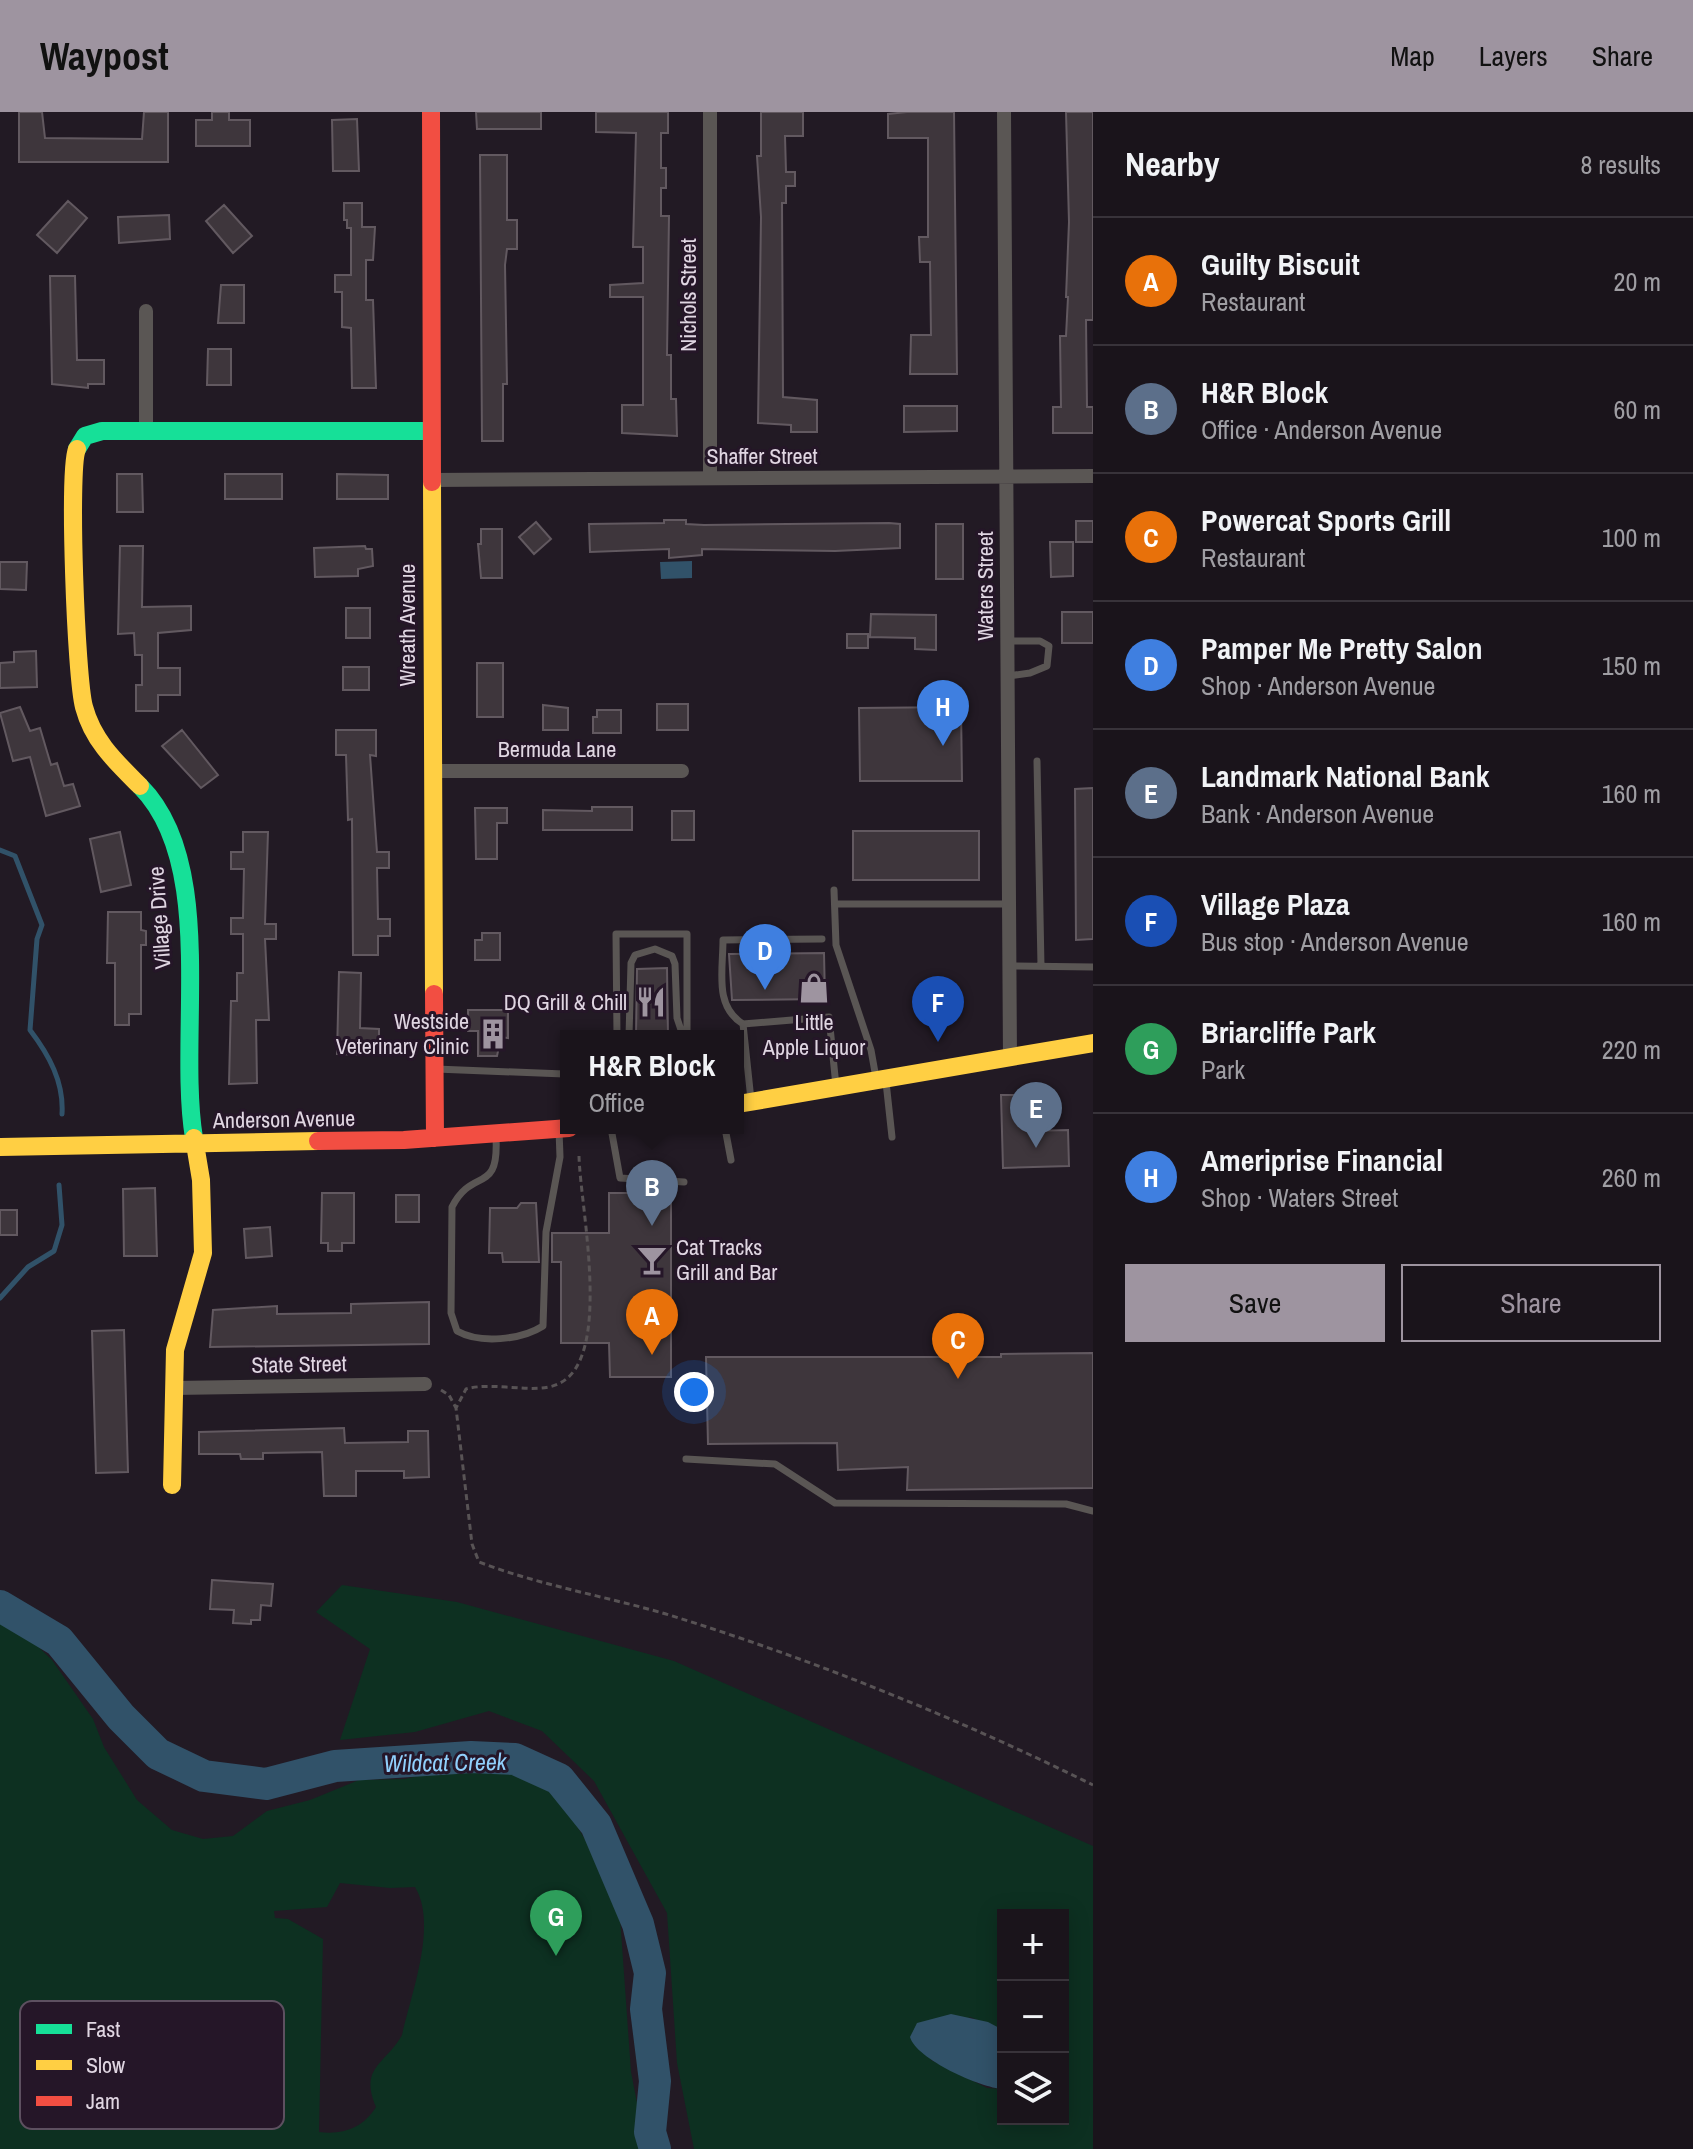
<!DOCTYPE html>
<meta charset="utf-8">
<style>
:root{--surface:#1a141b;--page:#231d24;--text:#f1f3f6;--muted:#9f9ea3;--line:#38333a;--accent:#9e94a0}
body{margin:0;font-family:"Archivo Narrow",sans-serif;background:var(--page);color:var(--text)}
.controls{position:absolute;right:24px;bottom:24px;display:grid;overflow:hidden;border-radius:0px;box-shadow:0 4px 20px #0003}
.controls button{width:72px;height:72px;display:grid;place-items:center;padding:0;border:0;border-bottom:2px solid var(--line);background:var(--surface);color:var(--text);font:40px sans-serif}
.you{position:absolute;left:694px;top:1280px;width:28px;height:28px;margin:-20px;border:6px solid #fff;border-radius:50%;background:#1a73e8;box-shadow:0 0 0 12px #1a73e833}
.badge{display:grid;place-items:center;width:52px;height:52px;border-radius:50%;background:var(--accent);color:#fff;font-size:26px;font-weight:700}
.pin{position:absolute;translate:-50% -66px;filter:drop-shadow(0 2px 4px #0008)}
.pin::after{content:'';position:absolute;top:42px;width:28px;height:24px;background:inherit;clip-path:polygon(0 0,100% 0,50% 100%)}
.popup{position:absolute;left:560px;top:918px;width:184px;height:104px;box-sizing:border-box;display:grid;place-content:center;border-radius:0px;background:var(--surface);filter:drop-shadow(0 2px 6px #0005);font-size:26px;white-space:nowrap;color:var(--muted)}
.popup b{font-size:30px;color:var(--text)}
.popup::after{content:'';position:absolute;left:50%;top:100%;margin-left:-16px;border:16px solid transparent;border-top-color:var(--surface)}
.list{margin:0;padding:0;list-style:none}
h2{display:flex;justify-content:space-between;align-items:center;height:104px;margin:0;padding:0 32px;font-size:34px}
h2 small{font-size:26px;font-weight:400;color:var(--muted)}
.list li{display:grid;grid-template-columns:52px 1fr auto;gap:24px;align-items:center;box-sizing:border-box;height:128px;padding:0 32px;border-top:2px solid var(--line)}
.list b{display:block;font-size:30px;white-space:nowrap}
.list p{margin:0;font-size:26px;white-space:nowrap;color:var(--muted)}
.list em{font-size:26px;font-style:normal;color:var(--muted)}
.actions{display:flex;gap:16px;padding:24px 32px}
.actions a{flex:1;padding:18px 0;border:2px solid var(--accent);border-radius:0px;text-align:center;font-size:28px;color:var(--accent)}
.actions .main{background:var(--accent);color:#111}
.icon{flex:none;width:44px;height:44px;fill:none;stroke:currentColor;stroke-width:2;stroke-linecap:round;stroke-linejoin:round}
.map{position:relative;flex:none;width:1093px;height:2037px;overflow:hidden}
header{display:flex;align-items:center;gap:48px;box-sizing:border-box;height:112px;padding:0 40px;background:var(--accent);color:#111}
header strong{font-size:38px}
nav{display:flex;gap:44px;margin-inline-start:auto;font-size:28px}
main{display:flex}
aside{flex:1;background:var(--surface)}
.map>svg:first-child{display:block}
.green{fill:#0d3021;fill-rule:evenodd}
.water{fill:#315269}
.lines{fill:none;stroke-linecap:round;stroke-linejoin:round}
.stream{stroke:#315269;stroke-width:5}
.river{stroke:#315269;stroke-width:32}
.building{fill:#3e363c;stroke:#625960;stroke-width:2}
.path{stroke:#585355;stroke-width:3;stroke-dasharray:6 4;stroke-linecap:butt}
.lane{stroke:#5a5654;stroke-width:7}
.street{stroke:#5a5654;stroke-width:14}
.fast{stroke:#16e098;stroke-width:18}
.slow{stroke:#ffcf43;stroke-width:18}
.jam{stroke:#f24e42;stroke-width:18}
.labels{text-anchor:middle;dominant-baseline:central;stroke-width:6;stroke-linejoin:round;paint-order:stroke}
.street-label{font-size:22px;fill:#e0d6e2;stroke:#251628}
.poi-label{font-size:22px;fill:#e0d6e2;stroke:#251628;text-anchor:end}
.water-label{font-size:24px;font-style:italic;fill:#90cffb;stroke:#251628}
.key{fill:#251628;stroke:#5d5060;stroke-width:2}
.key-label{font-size:22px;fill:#e0d6e2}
</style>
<header>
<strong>Waypost</strong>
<nav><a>Map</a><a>Layers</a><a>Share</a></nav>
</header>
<main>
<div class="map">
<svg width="1093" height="2037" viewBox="0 0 1093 2037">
<rect width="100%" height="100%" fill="#221a24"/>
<path class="green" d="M 342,1473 L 457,1490 L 674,1549 L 1093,1734 L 1093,2037 L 694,2037 L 677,1951 L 667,1801 L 594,1669 L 542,1619 L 489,1599 L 415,1620 L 340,1628 L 370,1537 L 316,1500 ZM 1003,1803 L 1063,1803 L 1063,2007 L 1003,2007 L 1003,1977 L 987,1976 L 931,1948 L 970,1905 L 1003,1918 Z
M 0,1508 L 20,1517 L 52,1548 L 93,1607 L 104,1635 L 137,1688 L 172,1718 L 203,1727 L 233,1724 L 267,1699 L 310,1688 L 359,1668 L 405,1667 L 431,1661 L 432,1656 L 477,1648 L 511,1659 L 552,1680 L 571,1704 L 605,1761 L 619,1791 L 631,1960 L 646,2037 L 0,2037 ZM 340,1771 L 390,1776 L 415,1775 C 438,1813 411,1882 402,1923 C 385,1953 359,1955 376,1995 C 363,2016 343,2023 319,2020 L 323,1827 L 288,1807 L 275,1806 L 274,1799 L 327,1795 Z"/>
<path class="water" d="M 692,449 L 692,466 L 661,467 L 660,450 Z
M 951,1902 L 988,1910 L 1003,1918 L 1003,1977 C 981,1976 916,1947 910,1925 L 917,1911 Z"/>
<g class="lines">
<path class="stream" d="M 0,738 L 15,744 L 42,813 L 37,827 L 30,918 C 49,943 64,970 62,1002
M 0,1186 L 28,1155 L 54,1139 L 62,1113 L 59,1073"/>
<path class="river" d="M 0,1494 L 59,1529 L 121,1605 L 158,1642 L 204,1664 L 266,1672 L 335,1654 L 471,1645 L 515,1647 L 559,1667 L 596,1713 L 638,1812 L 650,1861 L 646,1897 L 655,1969 L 650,2020 L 655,2037"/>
</g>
<path class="building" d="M 19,0 L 42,0 L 45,26 L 142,27 L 144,0 L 168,0 L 168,50 L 19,50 Z
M 212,0 L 229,0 L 229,8 L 250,8 L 250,34 L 196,34 L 196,8 L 212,8 Z
M 476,0 L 541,0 L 541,17 L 477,17 Z
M 596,0 L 668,0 L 668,21 L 661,21 L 661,56 L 666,56 L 666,76 L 661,76 L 661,104 L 669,104 L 667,243 L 671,243 L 671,287 L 676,287 L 677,324 L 622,321 L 622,293 L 643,293 L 643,185 L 610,185 L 610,173 L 643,171 L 643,135 L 633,135 L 636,21 L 596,20 Z
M 761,0 L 803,0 L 803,24 L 785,24 L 786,60 L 795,60 L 795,74 L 786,74 L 786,91 L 782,91 L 783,285 L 817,288 L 817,320 L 791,320 L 791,313 L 758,311 L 761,105 L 757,44 L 761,44 Z
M 907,0 L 954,0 L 957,262 L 910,262 L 911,223 L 931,223 L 930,150 L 920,150 L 919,125 L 928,125 L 928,26 L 888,26 L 888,2 Z
M 1066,0 L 1093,0 L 1093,208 L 1086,208 L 1087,295 L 1093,295 L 1093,321 L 1053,321 L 1053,295 L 1061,295 L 1060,224 L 1066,224 L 1068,185 L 1066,185 L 1069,110 Z
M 357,7 L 359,59 L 333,59 L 332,8 Z
M 480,43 L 507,43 L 507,108 L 517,108 L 517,137 L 507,137 L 505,153 L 507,272 L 503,272 L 503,329 L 482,329 Z
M 68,89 L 87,106 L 57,141 L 37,123 Z
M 344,91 L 362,91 L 362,115 L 375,115 L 373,148 L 366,148 L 366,188 L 373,188 L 376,276 L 352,276 L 351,216 L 342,215 L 342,180 L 335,180 L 335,163 L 351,163 L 351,116 L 347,116 L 347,108 L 344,108 Z
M 224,93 L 252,124 L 233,141 L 206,109 Z
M 169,103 L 170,127 L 119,131 L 118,105 Z
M 50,164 L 75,164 L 77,248 L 104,248 L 104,272 L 88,272 L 88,276 L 52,272 Z
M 221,173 L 244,173 L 244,211 L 218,211 Z
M 208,237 L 231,237 L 231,273 L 207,273 Z
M 904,294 L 957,294 L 957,319 L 904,320 Z
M 117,362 L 142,362 L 143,400 L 117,400 Z
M 225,362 L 282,362 L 282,387 L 225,387 Z
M 337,362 L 388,363 L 388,387 L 337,387 Z
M 664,408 L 686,408 L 686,412 L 704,413 L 889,411 L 900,412 L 900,436 L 835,439 L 702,437 L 702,443 L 669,446 L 669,437 L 590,440 L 589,412 L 664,411 Z
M 1076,409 L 1093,409 L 1093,430 L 1076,430 Z
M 536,410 L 551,427 L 534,442 L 519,425 Z
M 936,412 L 963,412 L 963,467 L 936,467 Z
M 481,417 L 502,417 L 502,466 L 481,466 L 478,432 L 481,432 Z
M 1050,430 L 1073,430 L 1073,464 L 1051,465 Z
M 120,434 L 143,434 L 142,495 L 191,494 L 191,518 L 158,521 L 158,556 L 180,556 L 180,583 L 158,583 L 158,599 L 136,599 L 136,573 L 142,573 L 142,543 L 135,543 L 134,521 L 118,522 Z
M 365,434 L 366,437 L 372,437 L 373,454 L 358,457 L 358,464 L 315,465 L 314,436 Z
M 0,450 L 27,450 L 26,478 L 0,477 Z
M 346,496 L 370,496 L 370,526 L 346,526 Z
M 1062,500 L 1093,500 L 1093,531 L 1062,531 Z
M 871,502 L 936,503 L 936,538 L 915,537 L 915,526 L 870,525 Z
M 847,522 L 868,522 L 868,536 L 847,536 Z
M 36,539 L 37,575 L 0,576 L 0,551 L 14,550 L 14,540 Z
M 477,551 L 503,551 L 503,605 L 477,605 Z
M 343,555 L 369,555 L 369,578 L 343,578 Z
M 657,592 L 688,592 L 688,618 L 657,618 Z
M 543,593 L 568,596 L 568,618 L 543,618 Z
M 20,595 L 30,619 L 40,616 L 51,653 L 57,651 L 64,674 L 73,672 L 80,694 L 46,704 L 30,645 L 13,649 L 0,601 Z
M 961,595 L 962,669 L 860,669 L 859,596 Z
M 597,598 L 621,598 L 621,621 L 593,621 L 593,605 L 597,605 Z
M 182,618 L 218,663 L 201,676 L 162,634 Z
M 336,618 L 376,618 L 376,644 L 370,643 L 377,740 L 389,740 L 389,756 L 377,756 L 378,807 L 390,807 L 390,824 L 378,824 L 378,843 L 353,843 L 352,707 L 348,708 L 346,643 L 336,643 Z
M 1093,676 L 1093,827 L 1076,828 L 1075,677 Z
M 592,695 L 632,695 L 632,718 L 543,718 L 543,698 L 592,699 Z
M 475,696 L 507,696 L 507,711 L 497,711 L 497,747 L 476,747 Z
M 672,699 L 694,699 L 694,728 L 672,728 Z
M 853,719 L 979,719 L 979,768 L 853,768 Z
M 120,720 L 131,773 L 101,780 L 90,727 Z
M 243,720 L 268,720 L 265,812 L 276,812 L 276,827 L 265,827 L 269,908 L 256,908 L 257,971 L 229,972 L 231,889 L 237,889 L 237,861 L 243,861 L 243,822 L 231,822 L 231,806 L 243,806 L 244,757 L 231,757 L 231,740 L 243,740 Z
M 108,800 L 141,800 L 141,818 L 146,819 L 146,833 L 141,833 L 141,902 L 129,902 L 129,913 L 115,913 L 115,851 L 107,851 Z
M 482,821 L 500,821 L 500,848 L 475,848 L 475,828 L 482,828 Z
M 824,841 L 825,887 L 732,888 L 729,842 Z
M 667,856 L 668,924 L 636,924 L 637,857 Z
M 339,860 L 361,861 L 360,916 L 379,917 L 379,931 L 368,931 L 368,943 L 337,942 Z
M 468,898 L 508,898 L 508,926 L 501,925 L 497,944 L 478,944 L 478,919 L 468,919 Z
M 1001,983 L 1031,983 L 1032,1019 L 1068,1018 L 1069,1054 L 1003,1056 Z
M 155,1076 L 157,1144 L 124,1144 L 123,1077 Z
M 322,1081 L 354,1081 L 354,1131 L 342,1131 L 342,1139 L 328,1139 L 328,1131 L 321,1131 Z
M 609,1081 L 671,1081 L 671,1265 L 610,1265 L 609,1231 L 561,1231 L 561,1150 L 552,1150 L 552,1121 L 609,1121 Z
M 396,1083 L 419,1083 L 419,1110 L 396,1110 Z
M 521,1091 L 536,1091 L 539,1150 L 503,1150 L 502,1141 L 489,1141 L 490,1096 L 517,1096 Z
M 0,1098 L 17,1098 L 17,1123 L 0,1123 Z
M 270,1115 L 272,1144 L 246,1146 L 244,1117 Z
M 429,1190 L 429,1232 L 210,1235 L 213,1198 L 277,1194 L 277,1202 L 351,1201 L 351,1192 Z
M 124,1218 L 128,1360 L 96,1361 L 92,1219 Z
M 1093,1241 L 1093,1376 L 907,1378 L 908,1355 L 838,1358 L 837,1331 L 708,1332 L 706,1245 L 1001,1245 L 1001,1242 Z
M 344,1316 L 345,1331 L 408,1330 L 408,1319 L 428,1319 L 429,1365 L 404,1366 L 404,1359 L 356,1359 L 356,1384 L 324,1384 L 322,1340 L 263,1341 L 263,1347 L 241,1347 L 240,1342 L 199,1342 L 199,1320 Z
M 212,1468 L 273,1472 L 271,1494 L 261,1493 L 260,1508 L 251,1508 L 251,1512 L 233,1511 L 234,1498 L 210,1497 Z"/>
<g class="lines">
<path class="path" d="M 579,1044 C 580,1094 614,1248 558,1272 C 535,1283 494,1269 466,1277 L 456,1296 L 472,1432 L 479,1450 C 539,1473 604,1484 666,1502 C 812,1547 955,1605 1093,1673
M 441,1278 L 449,1283 L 456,1296"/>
<path class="lane" d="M 1008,529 L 1040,529 L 1049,534 L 1047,554 L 1030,561 L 1008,564
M 1037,649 L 1041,854
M 834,778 L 836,833 L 871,938 L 876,966
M 835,792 L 1009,792
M 1009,854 L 1093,855
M 743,912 C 714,894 723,859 723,828 L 822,827
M 617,924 L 616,822 L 687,822 L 687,924
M 629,924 L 631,851 L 635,843 L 655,837 L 672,844 L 675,852 L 677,906 L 683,924
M 436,957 L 564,962 L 566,984
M 886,970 L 892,1025
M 751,988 L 743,912 L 829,905 L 836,974
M 611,1016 L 620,1066 L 684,1070
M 725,1016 L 731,1048
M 496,1025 C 499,1084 473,1054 452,1095 L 451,1201 L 457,1219 C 480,1232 521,1228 543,1214 L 546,1120 L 560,1045 L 559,1018
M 686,1347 L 775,1352 L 835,1391 L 1066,1392 L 1093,1399"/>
<path class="street" d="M 1004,0 L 1010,947
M 146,319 L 146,199
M 710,366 L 710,0
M 430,368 L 1093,364
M 432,659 L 682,659
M 174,1276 L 425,1272"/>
<path class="fast" d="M 77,337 L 85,324 L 102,319 L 430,319
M 140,674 C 218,752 177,923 194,1026"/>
<path class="slow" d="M 77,337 C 68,358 76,566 84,595 C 93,629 116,650 140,674
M 432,370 L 434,882
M 738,992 L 1093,931
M 0,1035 L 318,1029
M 172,1373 L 175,1238 L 203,1141 L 201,1068 L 194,1026"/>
<path class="jam" d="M 431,0 L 432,370
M 434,882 L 435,1026
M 318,1029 L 404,1028 L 569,1016"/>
</g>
<defs>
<g id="shop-bare" transform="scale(2.4)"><path d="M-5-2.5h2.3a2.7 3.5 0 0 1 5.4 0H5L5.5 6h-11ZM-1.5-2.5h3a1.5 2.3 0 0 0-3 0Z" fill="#9e94a0" stroke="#251628" stroke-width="2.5" paint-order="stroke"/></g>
<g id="restaurant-bare" transform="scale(2.4)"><path d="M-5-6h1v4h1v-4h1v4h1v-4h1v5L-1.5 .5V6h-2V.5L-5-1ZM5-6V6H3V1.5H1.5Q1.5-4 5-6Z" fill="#9e94a0" stroke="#251628" stroke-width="2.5" paint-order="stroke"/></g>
<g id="building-bare" transform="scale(2.4)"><path d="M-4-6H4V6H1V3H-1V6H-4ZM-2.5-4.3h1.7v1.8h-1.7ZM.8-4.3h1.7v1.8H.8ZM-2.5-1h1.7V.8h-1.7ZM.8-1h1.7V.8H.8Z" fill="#9e94a0" stroke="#251628" stroke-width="2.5" paint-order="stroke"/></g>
<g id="bar-bare" transform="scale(2.4)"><path d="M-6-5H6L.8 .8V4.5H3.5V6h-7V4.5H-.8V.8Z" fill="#9e94a0" stroke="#251628" stroke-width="2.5" paint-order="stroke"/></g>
</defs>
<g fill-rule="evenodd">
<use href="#shop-bare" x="814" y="876"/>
<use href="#restaurant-bare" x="651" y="890"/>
<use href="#building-bare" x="493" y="922"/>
<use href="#bar-bare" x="652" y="1148"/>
</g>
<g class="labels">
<g class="street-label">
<text transform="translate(688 183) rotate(-90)">Nichols Street</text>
<text x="762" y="344">Shaffer Street</text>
<text transform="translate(985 474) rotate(-90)">Waters Street</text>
<text transform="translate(407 513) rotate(-90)">Wreath Avenue</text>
<text x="557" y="637">Bermuda Lane</text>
<text transform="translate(159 806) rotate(-94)">Village Drive</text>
<text transform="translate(284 1007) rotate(-1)">Anderson Avenue</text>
<text transform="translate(299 1252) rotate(-1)">State Street</text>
</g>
<g class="poi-label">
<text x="627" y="890">DQ Grill &amp; Chill</text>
<text x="469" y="909">Westside<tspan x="469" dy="25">Veterinary Clinic</tspan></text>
<text x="814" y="910" text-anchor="middle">Little<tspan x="814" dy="25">Apple Liquor</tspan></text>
<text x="676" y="1135" text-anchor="start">Cat Tracks<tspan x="676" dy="25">Grill and Bar</tspan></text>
</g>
<g class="water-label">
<text transform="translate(445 1650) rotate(-1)">Wildcat Creek</text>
</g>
</g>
<rect x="20" y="1889" width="264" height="128" rx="12" class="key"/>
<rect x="36" y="1912" width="36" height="10" fill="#16e098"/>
<rect x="36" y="1948" width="36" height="10" fill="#ffcf43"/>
<rect x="36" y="1984" width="36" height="10" fill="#f24e42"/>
<g class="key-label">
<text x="86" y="1925">Fast</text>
<text x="86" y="1961">Slow</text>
<text x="86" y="1997">Jam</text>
</g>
</svg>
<div class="controls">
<button>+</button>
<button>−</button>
<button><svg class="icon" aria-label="layers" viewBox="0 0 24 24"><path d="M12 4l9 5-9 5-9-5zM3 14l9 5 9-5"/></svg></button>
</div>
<div class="you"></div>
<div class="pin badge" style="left:652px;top:1243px;background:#e8710a">A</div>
<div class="pin badge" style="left:652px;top:1114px;background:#5c6f8a">B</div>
<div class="popup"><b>H&amp;R Block</b>Office</div>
<div class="pin badge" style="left:958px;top:1267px;background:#e8710a">C</div>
<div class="pin badge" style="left:765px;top:878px;background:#3f7fe0">D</div>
<div class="pin badge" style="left:1036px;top:1036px;background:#5c6f8a">E</div>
<div class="pin badge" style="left:938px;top:930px;background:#1a4fb4">F</div>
<div class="pin badge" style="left:556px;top:1844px;background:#2e9e5b">G</div>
<div class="pin badge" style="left:943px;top:634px;background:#3f7fe0">H</div>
</div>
<aside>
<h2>Nearby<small>8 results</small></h2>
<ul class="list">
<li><span class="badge" style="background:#e8710a">A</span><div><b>Guilty Biscuit</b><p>Restaurant</p></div><em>20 m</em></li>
<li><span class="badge" style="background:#5c6f8a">B</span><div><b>H&amp;R Block</b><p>Office · Anderson Avenue</p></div><em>60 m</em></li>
<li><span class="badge" style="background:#e8710a">C</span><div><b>Powercat Sports Grill</b><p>Restaurant</p></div><em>100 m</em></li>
<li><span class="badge" style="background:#3f7fe0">D</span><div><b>Pamper Me Pretty Salon</b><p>Shop · Anderson Avenue</p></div><em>150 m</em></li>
<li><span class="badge" style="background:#5c6f8a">E</span><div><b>Landmark National Bank</b><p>Bank · Anderson Avenue</p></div><em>160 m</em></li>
<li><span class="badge" style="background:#1a4fb4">F</span><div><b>Village Plaza</b><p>Bus stop · Anderson Avenue</p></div><em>160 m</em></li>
<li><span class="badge" style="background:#2e9e5b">G</span><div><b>Briarcliffe Park</b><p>Park</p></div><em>220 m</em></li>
<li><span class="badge" style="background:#3f7fe0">H</span><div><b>Ameriprise Financial</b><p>Shop · Waters Street</p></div><em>260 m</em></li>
</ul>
<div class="actions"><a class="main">Save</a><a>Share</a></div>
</aside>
</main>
